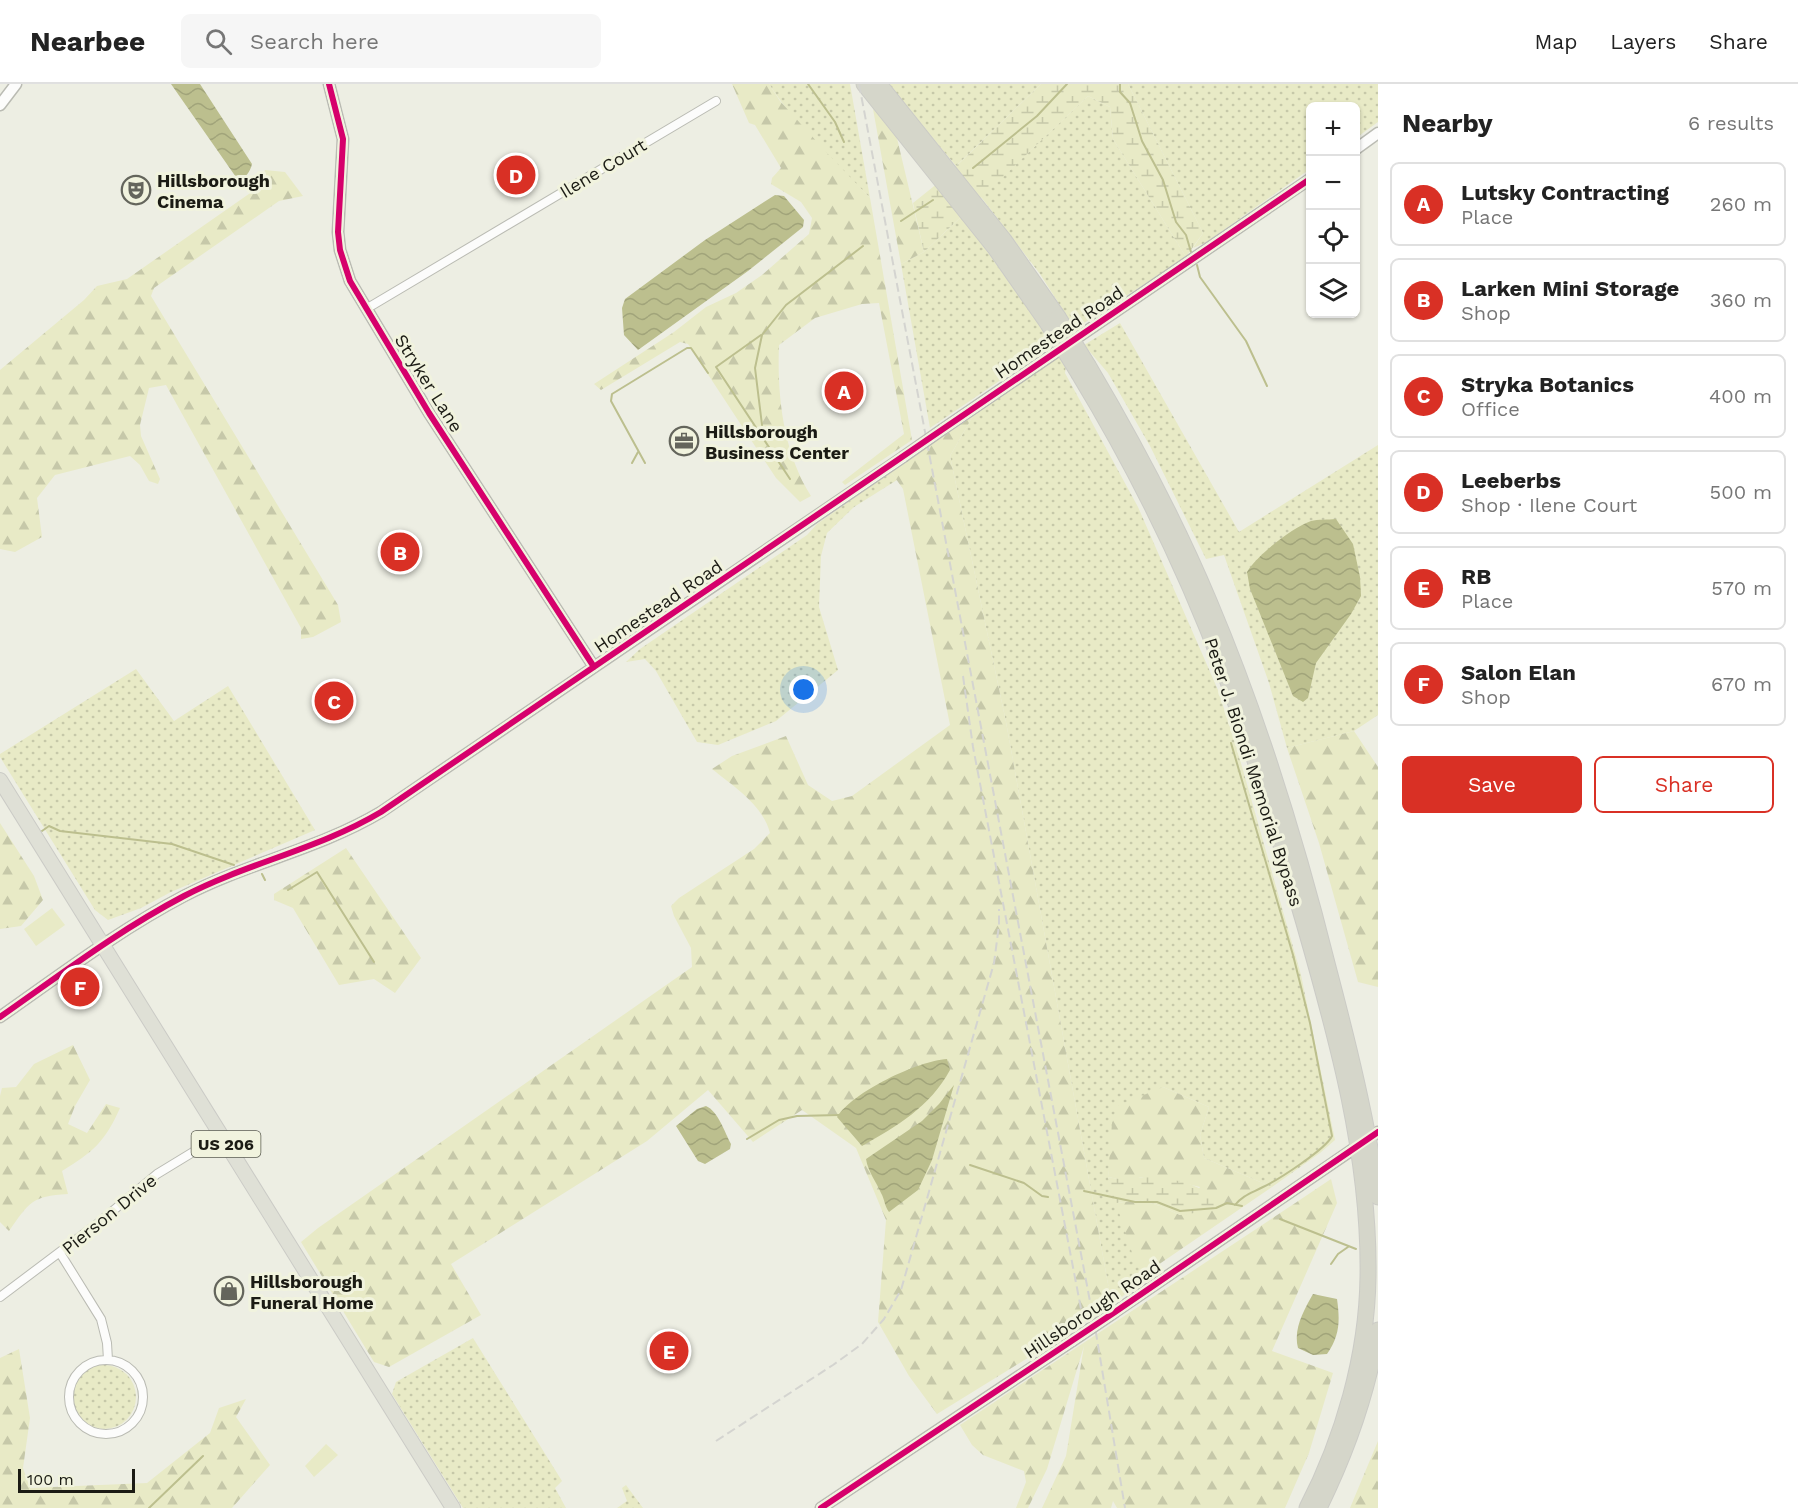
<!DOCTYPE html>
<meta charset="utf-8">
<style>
:root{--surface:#fff;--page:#f6f6f6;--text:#222;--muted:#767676;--line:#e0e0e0;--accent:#d93025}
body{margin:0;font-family:"Work Sans",sans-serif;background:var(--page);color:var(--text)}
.controls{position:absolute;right:18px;top:18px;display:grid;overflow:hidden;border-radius:9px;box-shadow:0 2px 4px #0004}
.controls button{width:54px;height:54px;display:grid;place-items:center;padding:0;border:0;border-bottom:2px solid var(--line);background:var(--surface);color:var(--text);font:30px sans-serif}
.scale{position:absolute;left:18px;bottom:15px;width:117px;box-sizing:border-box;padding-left:6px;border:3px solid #1b1b14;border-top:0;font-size:16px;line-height:21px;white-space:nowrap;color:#1b1b14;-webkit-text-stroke:4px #f1f3de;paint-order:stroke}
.you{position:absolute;left:804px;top:606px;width:21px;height:21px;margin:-15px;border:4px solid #fff;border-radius:50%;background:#1a73e8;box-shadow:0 0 0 9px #1a73e833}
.badge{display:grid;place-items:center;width:39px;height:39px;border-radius:50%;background:var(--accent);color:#fff;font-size:20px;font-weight:700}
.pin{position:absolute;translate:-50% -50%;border:3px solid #fff;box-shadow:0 2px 6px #0006}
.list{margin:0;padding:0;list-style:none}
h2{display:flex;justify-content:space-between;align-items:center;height:78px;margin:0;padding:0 24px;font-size:26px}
h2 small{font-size:20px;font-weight:400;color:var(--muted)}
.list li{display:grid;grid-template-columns:39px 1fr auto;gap:18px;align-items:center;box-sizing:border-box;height:84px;margin:0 12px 12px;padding:0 12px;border:2px solid var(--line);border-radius:9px}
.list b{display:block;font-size:22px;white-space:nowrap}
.list p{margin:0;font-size:20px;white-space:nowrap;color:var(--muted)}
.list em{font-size:20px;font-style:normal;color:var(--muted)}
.actions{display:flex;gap:12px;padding:18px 24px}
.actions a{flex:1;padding:14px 0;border:2px solid var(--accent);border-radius:9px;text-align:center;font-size:21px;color:var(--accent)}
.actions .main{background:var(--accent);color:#fff}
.icon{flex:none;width:33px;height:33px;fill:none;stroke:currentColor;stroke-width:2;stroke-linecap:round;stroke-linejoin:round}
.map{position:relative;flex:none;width:1378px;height:1424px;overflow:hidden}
header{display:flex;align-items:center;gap:36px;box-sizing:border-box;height:84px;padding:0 30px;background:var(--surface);border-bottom:2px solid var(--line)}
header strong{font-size:28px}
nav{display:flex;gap:33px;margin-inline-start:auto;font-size:21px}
.search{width:420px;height:54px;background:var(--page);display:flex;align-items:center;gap:15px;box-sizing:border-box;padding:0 21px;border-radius:9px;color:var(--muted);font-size:22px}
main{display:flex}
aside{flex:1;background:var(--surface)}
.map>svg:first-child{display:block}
.grass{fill:url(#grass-dots)}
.forest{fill:url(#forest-firs)}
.wetland{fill:url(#wetland-marsh)}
.garden{fill:#e8eac6}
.water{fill:url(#water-waves)}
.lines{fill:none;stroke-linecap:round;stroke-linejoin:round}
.stream{stroke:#bcbf8e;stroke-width:2}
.minor-casing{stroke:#babbb3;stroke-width:10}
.tertiary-casing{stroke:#babbb3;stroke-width:13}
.primary-casing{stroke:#cbcbc6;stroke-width:16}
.trunk-casing{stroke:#cbcbc6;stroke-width:17}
.minor{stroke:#fcfcfb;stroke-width:8}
.tertiary{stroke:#fcfcfb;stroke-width:10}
.primary{stroke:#dfe0d6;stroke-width:14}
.trunk{stroke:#d5d6ca;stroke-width:15}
.rail{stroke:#d4d4d0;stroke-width:2;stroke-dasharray:9 4.5;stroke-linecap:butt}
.tertiary-bridge-casing{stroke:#babbb3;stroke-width:13;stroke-linecap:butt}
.trunk-bridge-casing{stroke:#cbcbc6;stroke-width:17;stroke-linecap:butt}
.tertiary-bridge{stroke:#fcfcfb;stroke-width:10}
.trunk-bridge{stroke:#d5d6ca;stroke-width:15}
.cycleway-casing{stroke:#f1f3de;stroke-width:10}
.cycleway{stroke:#d6006c;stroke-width:6}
.labels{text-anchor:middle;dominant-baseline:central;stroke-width:6;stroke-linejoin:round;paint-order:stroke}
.shield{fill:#f1f3de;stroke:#5b5c51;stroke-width:1.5}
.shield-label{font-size:16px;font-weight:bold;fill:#1b1b14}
.street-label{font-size:18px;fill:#1b1b14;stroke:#f1f3de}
.poi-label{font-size:18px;font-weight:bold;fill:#1b1b14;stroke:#f1f3de;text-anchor:start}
</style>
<header>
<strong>Nearbee</strong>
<div class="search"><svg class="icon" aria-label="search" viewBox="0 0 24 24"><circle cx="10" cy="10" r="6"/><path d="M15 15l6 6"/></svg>Search here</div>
<nav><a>Map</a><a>Layers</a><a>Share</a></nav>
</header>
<main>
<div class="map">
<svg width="1378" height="1424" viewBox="0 0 1378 1424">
<defs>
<pattern id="grass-dots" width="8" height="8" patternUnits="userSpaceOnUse" patternTransform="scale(1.5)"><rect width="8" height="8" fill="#e8eac6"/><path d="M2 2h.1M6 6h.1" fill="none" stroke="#c6c8a9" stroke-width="1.8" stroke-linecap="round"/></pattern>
<pattern id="forest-firs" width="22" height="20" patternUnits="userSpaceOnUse" patternTransform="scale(1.5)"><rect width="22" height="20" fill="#e8eac6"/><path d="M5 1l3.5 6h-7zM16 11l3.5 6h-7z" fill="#c6c8a9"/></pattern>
<pattern id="wetland-marsh" width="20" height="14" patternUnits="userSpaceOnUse" patternTransform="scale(1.5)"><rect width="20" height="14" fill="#e8eac6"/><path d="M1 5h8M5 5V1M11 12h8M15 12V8" fill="none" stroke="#c6c8a9"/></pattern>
<pattern id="water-waves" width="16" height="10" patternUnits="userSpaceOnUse" patternTransform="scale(1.5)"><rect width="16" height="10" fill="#bcbf8e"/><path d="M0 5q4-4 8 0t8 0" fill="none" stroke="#a1a47a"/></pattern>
</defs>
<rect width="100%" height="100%" fill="#edeee3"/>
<path class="grass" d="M 769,0 L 850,0 L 870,114 C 835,78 796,42 769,0 Z
M 887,0 L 1041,0 L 956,82 Z
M 1128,0 L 1378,0 L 1378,38 L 1356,54 L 1356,22 L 1310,22 L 1310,85 L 1205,159 L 1193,164 L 1203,149 Z
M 1088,12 L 1110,23 L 1113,55 L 1186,173 L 1075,245 L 1040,190 L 981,113 Z
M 962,132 L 1031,229 L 1052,261 L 930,344 L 901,180 L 924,168 Z
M 1120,239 L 1239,448 L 1378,361 L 1378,631 L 1354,647 L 1287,664 L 1269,599 L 1224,471 L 1206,475 L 1150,362 L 1108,289 L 1084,261 Z
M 1060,272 L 1066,282 L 1065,289 L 1138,423 L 1218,606 L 1237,665 L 1301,891 L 1335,1056 L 1320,1069 L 1272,1103 L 1204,1074 L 1200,1051 L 1209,1023 L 1163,1003 L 1111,1070 L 1108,1093 L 1144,1184 L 1155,1183 L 1112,1222 L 1006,638 L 950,372 L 973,332 Z
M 891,388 L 897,396 L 854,423 L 827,449 L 821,472 L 819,523 L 838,586 L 776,637 L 718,661 L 697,658 L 656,587 L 645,575 L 626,578 L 640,565 L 807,451 L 817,440 Z
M 136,585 L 174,637 L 228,602 L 315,746 L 171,808 L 141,824 L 108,836 L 95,826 L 0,673 L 0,670 Z
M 473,1254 L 562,1397 L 555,1404 L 566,1424 L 463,1424 L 392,1310 L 396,1298 Z
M72 1313a32 32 0 1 1 64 0a32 32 0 1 1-64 0Z
M 626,1401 L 643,1424 L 617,1424 L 627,1417 L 622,1404 Z"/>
<path class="forest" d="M 732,0 L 769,0 L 780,17 L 829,71 L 870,114 L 912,356 L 845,401 L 842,398 L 904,350 L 879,219 L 862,220 L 815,234 L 779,261 C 777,312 783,368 811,412 L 800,418 L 776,394 L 688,260 L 680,258 L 601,306 L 594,300 L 674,248 L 706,223 L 736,209 L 762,191 L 809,150 L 812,134 L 801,118 L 771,100 L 772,94 L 781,84 L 755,41 L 749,39 Z
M 873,25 L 896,50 L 924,168 L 901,180 Z
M 265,86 L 285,88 L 303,112 L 279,117 L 154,204 L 151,212 L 338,521 L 341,538 L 313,553 L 301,555 L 301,544 L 166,301 L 149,304 L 140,341 L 141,352 L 160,395 L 158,400 L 149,397 L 140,381 L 130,372 L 55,391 L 37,414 L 42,453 L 15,468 L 0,465 L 0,286 L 84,216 L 97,202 L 127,195 L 256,105 Z
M 973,332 L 950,372 L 1006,638 L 1112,1222 L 937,1330 L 909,1292 L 878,1238 L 886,1136 L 856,1064 L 802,1026 L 753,1058 L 708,1006 L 647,1057 L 451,1180 L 481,1231 L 389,1283 L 374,1278 L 301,1158 L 318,1144 L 692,883 L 691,864 L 674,832 L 671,822 L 679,814 L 754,765 L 770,749 C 763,721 733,702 712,685 L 732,672 L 786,652 L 808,701 L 832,717 L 852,712 L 950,641 L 903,405 L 891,388 Z
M 1354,647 L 1378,683 L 1378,903 L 1358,898 L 1319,759 L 1287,664 Z
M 0,739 L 34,792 L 43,816 L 21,842 L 0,845 Z
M 346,764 L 421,874 L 395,909 L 374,895 L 339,901 L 293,824 L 274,816 L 274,810 Z
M 73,961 L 90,996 L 75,1022 L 68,1040 L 87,1049 L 106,1020 L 120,1024 C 105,1058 93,1068 62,1087 L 68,1110 C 31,1112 29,1119 9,1147 L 0,1138 L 0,1012 L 2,1004 L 16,1003 L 34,980 Z
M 1163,1003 L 1209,1023 L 1200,1051 L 1204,1074 L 1272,1103 L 1155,1183 L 1144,1184 L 1136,1181 L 1116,1119 L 1141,1116 L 1160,1122 L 1180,1131 L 1200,1103 L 1156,1093 L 1142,1093 L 1127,1097 L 1108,1093 L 1112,1039 L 1117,1022 Z
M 1331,1095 L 1337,1119 L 1272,1267 L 1333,1289 L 1309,1369 L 1285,1424 L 1117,1424 L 1113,1417 L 1111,1424 L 1042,1424 L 1066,1372 L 1084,1262 L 1047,1385 L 1028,1424 L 1016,1424 L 1026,1398 L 1024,1387 L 983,1371 L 972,1361 L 960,1341 C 1083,1258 1208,1178 1331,1095 Z
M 19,1265 L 30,1334 L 23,1384 L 30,1404 L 147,1399 L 210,1349 L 219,1324 L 246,1315 L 236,1333 L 270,1381 L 232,1424 L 0,1424 L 0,1274 Z
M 1378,1357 L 1378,1424 L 1350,1424 Z"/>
<path class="wetland" d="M 1041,0 L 1128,0 L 1203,149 L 1186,173 L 1113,55 L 1110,23 L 1088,12 L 924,168 L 913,119 L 943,95 Z
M 1155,1092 C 1174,1096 1217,1102 1216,1126 L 1180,1131 L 1160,1122 L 1141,1116 L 1116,1119 L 1108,1093 C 1129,1098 1135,1093 1155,1092 Z"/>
<path class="garden" d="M 52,824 L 65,841 L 36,862 L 24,845 Z
M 326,1360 L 338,1371 L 314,1393 L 305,1382 Z"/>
<path class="water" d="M 171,0 L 200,0 L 252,80 C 250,88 246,94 238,96 Z
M 775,111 L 784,112 L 804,136 L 803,143 L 748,187 L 638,266 L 624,251 L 622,224 L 625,215 L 705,156 Z
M 1336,435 L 1353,460 L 1360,493 L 1361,512 L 1351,530 L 1316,579 L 1308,614 L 1303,618 L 1293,612 L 1250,505 L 1247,488 C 1256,472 1293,443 1311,437 C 1318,435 1328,436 1336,435 Z
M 947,975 L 950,986 C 930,1023 897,1042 862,1062 L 837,1033 C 853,1008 917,977 947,975 Z
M 954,1001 L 932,1076 L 918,1106 L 889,1128 C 884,1121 885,1116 881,1109 C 876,1097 868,1088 866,1075 L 922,1037 L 939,1020 Z
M 706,1022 C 718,1027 725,1049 731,1060 L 730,1065 L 705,1080 L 698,1077 L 676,1042 L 697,1025 Z
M 1313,1210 L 1337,1215 C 1340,1236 1340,1252 1327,1270 L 1313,1271 L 1298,1264 C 1293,1245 1304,1226 1313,1210 Z"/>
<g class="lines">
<path class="stream" d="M 808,0 L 835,38 L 844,58
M 1120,0 L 1120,8 L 1130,19 L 1142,57 L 1163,96 L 1176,138 L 1186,151 L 1191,168
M 973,84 L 1037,32 L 1067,0
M 901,137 L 933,116
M 1197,181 L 1200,193 L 1246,257 L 1267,302
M 761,251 L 716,283 L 790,395
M 762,341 L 755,284 L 762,251 L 786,221 L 863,162
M 632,379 L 638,368
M 645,379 L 611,317 L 612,310 L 687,264 L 691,264 L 708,289
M 1231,659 L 1293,871 L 1310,939 L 1332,1052 C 1326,1065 1278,1096 1263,1103 C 1252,1109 1243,1111 1235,1121
M 42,747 L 49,742 L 60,747 L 172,760 L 234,781
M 262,790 L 265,796
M 288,806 L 317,788 L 374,878
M 747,1055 L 779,1036 L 797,1032 L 839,1031
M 970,1081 L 1024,1099 L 1042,1112 L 1048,1113
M 1084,1107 L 1135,1118 L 1157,1118 L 1180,1127 L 1216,1124 L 1227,1119 L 1242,1122
M 1280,1135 L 1356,1165
M 1331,1180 L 1338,1170 L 1348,1163
M 149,1424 L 203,1372"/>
<g class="minor-casing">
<path id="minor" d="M 366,225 L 716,17
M 60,1169 L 101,1235 L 107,1259 L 108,1276
M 0,1213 L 97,1140 L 157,1090 L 221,1051
M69 1313a37 37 0 1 1 74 0a37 37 0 1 1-74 0Z"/>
</g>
<g class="tertiary-casing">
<path id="tertiary" d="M 329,0 L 343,55 L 338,148 L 340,166 L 350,197 L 429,329 L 594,583
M 0,21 L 16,0
M 1356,65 L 1378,49
M 943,345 L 1310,95
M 0,933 C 60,891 119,846 184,812 C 247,779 319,765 381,728 L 903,373
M 1115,1228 L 1378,1048
M 821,1424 L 1072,1257"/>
</g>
<g class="primary-casing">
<path id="primary" d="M 0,696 L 453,1424"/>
</g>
<g class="trunk-casing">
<path id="trunk" d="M 864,0 L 995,164 L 1048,240
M 879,0 L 1004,156 L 1058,233
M 1089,283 C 1134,359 1175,436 1209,517 C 1259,635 1297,759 1328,883 C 1348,959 1367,1035 1378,1113
M 1079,290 C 1136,384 1185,483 1224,587 C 1255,670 1279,754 1304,839 C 1337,954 1370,1073 1368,1193 C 1367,1272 1343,1354 1307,1424
M 1319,1424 C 1347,1367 1368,1308 1378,1246"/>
</g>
<use href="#minor" class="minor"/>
<use href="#tertiary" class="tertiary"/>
<use href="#primary" class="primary"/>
<use href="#trunk" class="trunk"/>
<path class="rail" d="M 859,0 L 1096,1249 L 1125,1424
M 963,592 L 973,663 L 1082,1230
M 716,1357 L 833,1281 L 862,1260 L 884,1235 L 901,1206 L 994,879 L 999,841 L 999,825"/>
<g class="tertiary-bridge-casing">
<path id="tertiary-bridge" d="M 903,373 L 943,345
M 1072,1257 L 1115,1228"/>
</g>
<g class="trunk-bridge-casing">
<path id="trunk-bridge" d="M 1058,233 L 1089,283
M 1048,240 L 1079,290"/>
</g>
<use href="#tertiary-bridge" class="tertiary-bridge"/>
<use href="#trunk-bridge" class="trunk-bridge"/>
<g class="cycleway-casing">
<path id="cycleway" d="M 329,0 L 343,55 L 338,148 L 340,166 L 350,197 L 429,329 L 594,583
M 0,933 C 60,891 119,846 184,812 C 247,779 319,765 381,728 L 1310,95
M 821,1424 L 1115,1228 L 1378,1048"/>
</g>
<use href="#cycleway" class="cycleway"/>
</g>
<defs>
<g id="theatre-ring" transform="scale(1.5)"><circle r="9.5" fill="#f1f3de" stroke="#64655c" stroke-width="1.5"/><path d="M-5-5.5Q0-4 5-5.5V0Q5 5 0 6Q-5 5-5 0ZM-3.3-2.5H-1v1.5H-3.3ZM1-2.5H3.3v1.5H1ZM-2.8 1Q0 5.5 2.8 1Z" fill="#64655c"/></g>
<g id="office-ring" transform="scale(1.5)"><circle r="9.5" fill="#f1f3de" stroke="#64655c" stroke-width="1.5"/><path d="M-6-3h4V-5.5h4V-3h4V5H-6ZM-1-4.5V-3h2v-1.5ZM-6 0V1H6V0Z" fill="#64655c"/></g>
<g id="shop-ring" transform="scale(1.5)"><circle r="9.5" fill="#f1f3de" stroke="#64655c" stroke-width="1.5"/><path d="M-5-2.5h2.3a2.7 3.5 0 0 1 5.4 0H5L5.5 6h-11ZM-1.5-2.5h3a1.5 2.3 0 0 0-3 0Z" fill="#64655c"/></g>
</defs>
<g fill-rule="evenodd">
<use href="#theatre-ring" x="136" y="106"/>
<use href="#office-ring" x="684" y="357"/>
<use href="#shop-ring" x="229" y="1207"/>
</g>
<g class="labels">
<rect class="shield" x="191.5" y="1047" width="69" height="26" rx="4.5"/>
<g class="shield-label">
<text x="226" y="1060">US 206</text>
</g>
<g class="street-label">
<text transform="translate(603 84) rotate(-31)">Ilene Court</text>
<text transform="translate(1059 248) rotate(-34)">Homestead Road</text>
<text transform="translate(429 299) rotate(58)">Stryker Lane</text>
<text transform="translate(658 522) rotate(-34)">Homestead Road</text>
<text transform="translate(1254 688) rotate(72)">Peter J. Biondi Memorial Bypass</text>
<text transform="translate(109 1130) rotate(-39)">Pierson Drive</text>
<text transform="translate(1092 1225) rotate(-34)">Hillsborough Road</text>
</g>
<g class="poi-label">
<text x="157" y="96">Hillsborough<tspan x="157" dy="21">Cinema</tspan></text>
<text x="705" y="347">Hillsborough<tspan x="705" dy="21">Business Center</tspan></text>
<text x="250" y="1197">Hillsborough<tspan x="250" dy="21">Funeral Home</tspan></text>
</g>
</g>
</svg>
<div class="controls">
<button>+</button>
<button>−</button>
<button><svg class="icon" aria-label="locate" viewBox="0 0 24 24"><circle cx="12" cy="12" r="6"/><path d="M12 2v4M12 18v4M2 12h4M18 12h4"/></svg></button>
<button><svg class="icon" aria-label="layers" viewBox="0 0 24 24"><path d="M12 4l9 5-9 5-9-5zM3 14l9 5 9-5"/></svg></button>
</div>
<div class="scale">100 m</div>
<div class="you"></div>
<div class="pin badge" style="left:844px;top:307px">A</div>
<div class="pin badge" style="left:400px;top:468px">B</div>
<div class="pin badge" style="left:334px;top:617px">C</div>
<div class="pin badge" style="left:516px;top:91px">D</div>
<div class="pin badge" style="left:669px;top:1267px">E</div>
<div class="pin badge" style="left:80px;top:903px">F</div>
</div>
<aside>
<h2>Nearby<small>6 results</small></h2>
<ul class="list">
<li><span class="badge">A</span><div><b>Lutsky Contracting</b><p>Place</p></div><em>260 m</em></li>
<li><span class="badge">B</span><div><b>Larken Mini Storage</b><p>Shop</p></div><em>360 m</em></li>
<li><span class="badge">C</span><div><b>Stryka Botanics</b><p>Office</p></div><em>400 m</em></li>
<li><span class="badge">D</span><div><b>Leeberbs</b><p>Shop · Ilene Court</p></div><em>500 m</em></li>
<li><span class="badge">E</span><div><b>RB</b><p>Place</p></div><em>570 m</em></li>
<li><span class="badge">F</span><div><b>Salon Elan</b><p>Shop</p></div><em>670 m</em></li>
</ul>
<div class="actions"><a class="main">Save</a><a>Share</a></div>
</aside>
</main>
